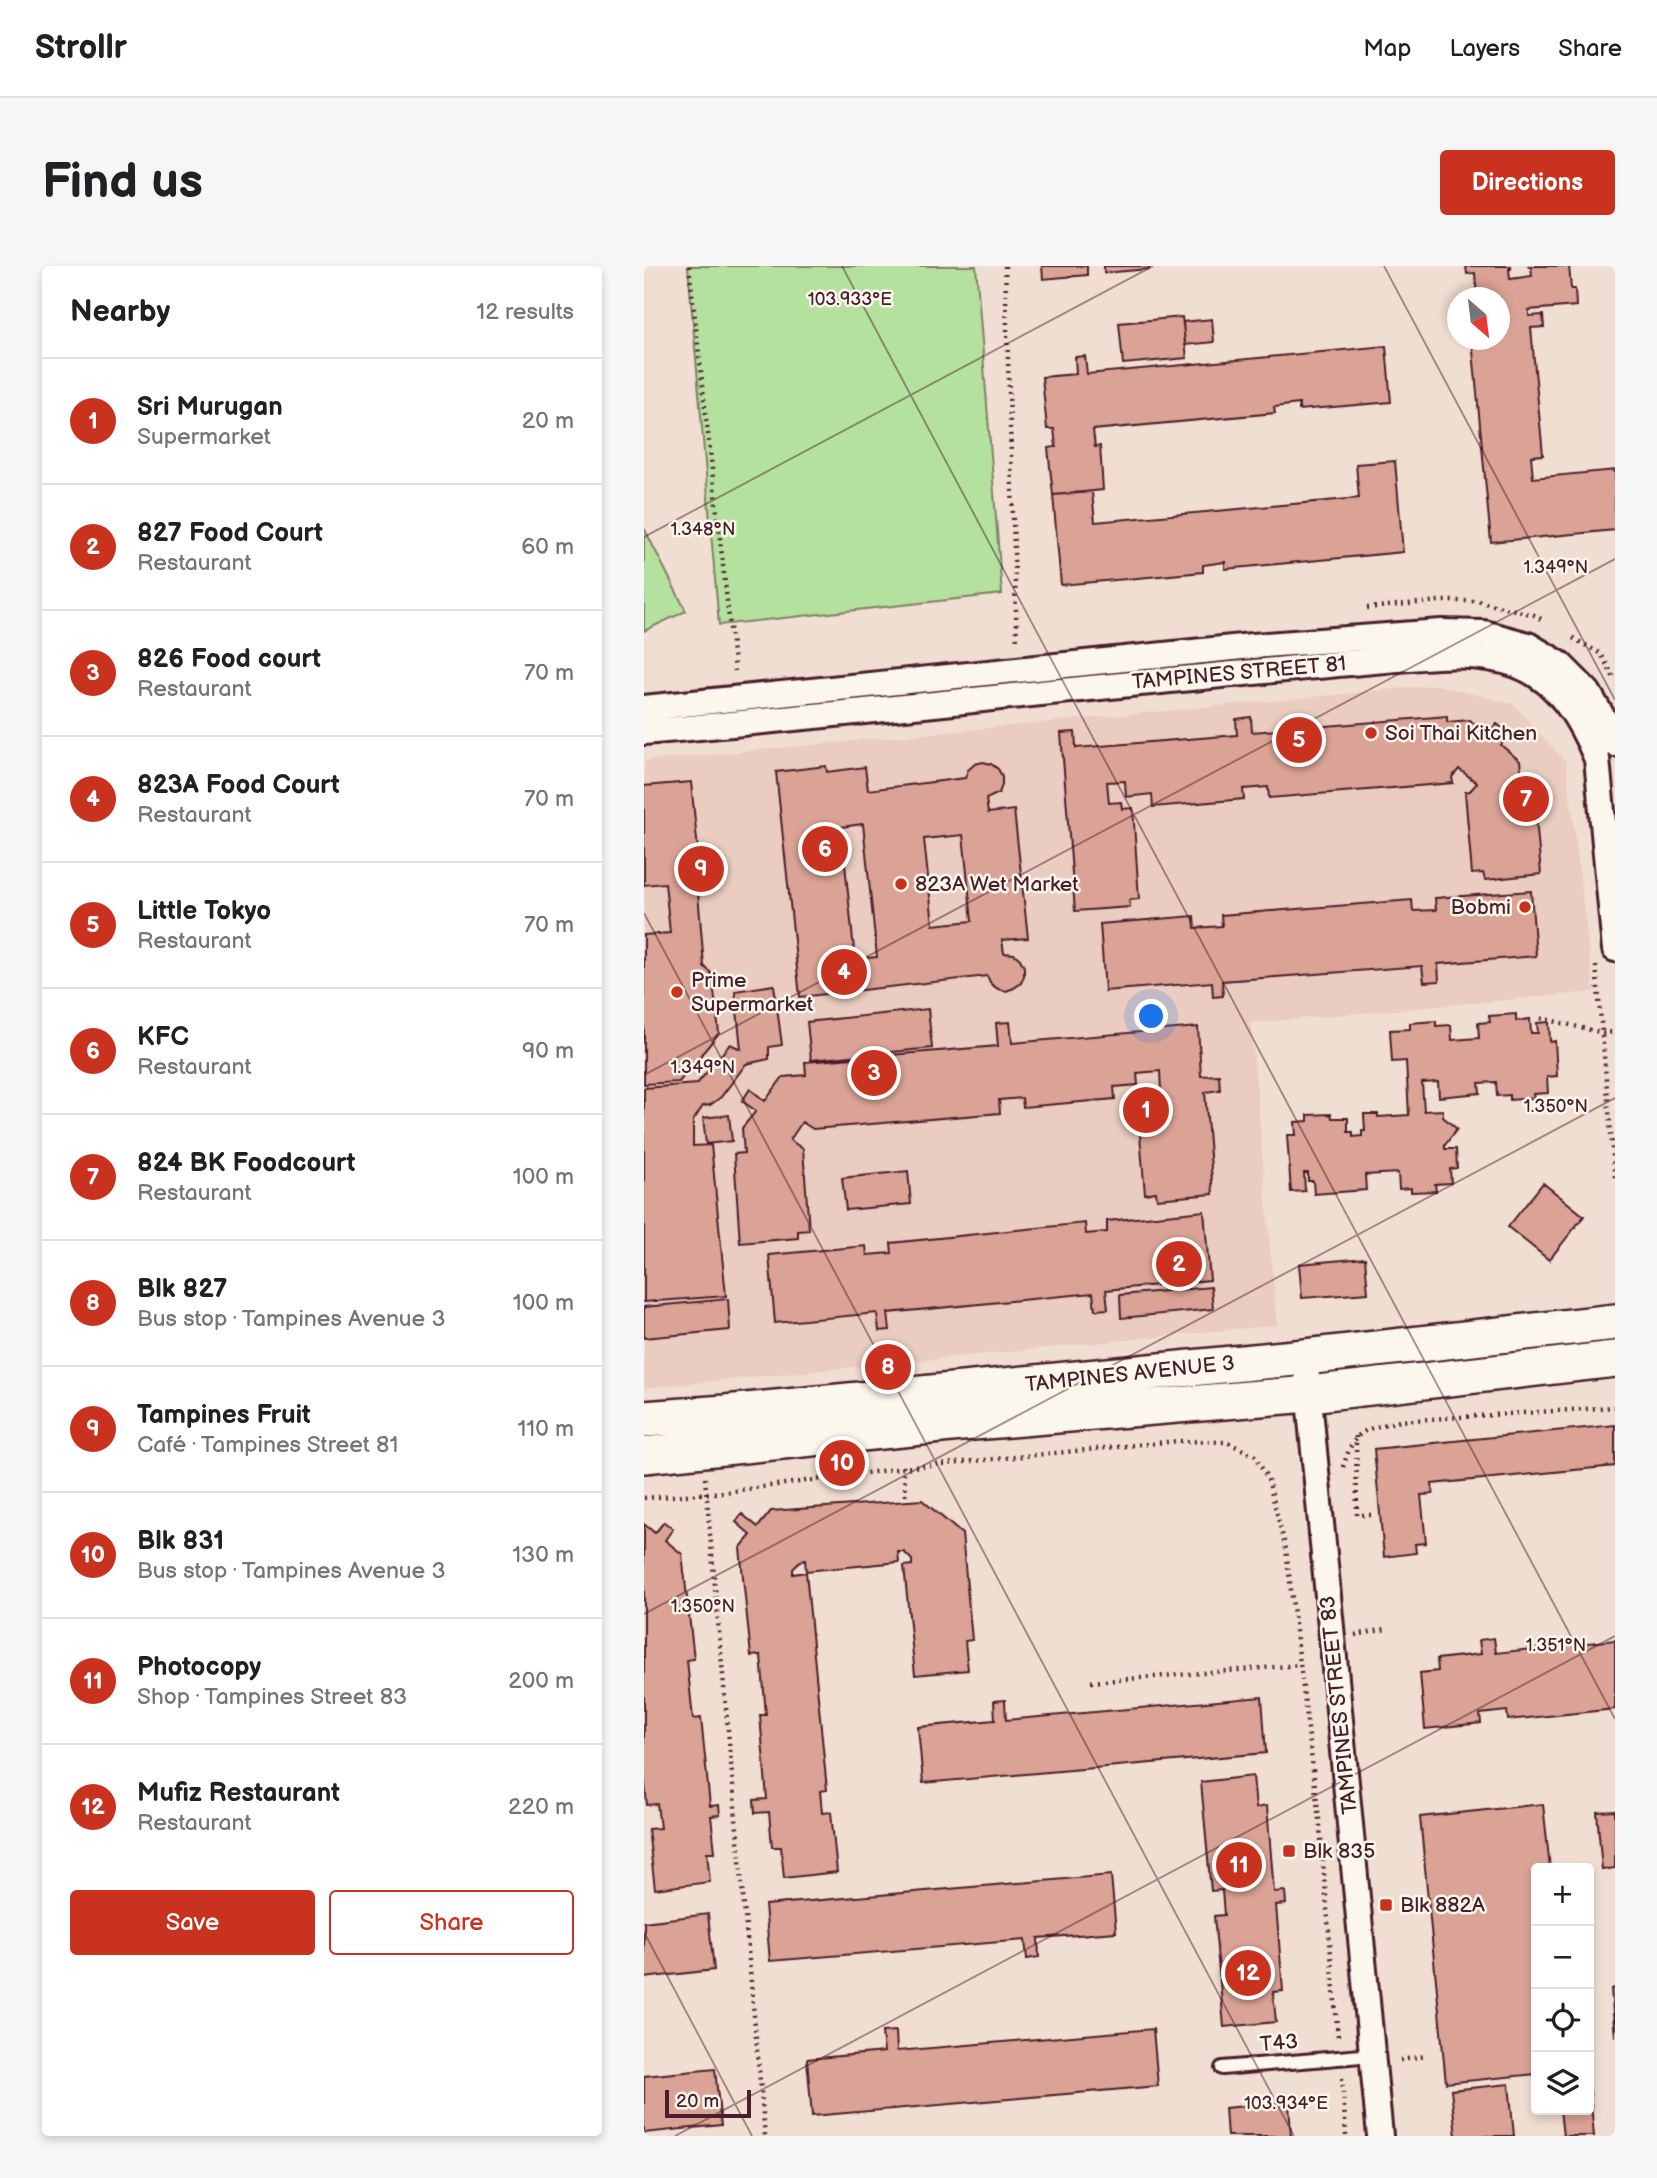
<!DOCTYPE html>
<meta charset="utf-8">
<style>
:root{--surface:#fff;--page:#f6f6f6;--text:#202124;--muted:#757577;--line:#e0e0e0;--accent:#c8321e}
body{margin:0;font-family:"Balsamiq Sans",sans-serif;background:var(--page);color:var(--text)}
.controls{position:absolute;right:21px;bottom:21px;display:grid;overflow:hidden;border-radius:7px;box-shadow:0 4px 10px #0003}
.controls button{width:63px;height:63px;display:grid;place-items:center;padding:0;border:0;border-bottom:2px solid var(--line);background:var(--surface);color:var(--text);font:35px sans-serif}
.compass{position:absolute;left:803px;top:21px;width:63px;height:63px;border-radius:50%;background:var(--surface);box-shadow:0 4px 10px #0003;rotate:152deg}
.scale{position:absolute;left:21px;bottom:18px;width:86px;box-sizing:border-box;padding-left:7px;border:4px solid #4a1f2b;border-top:0;font-size:19px;line-height:24px;white-space:nowrap;color:#4a1f2b;-webkit-text-stroke:5px #fbf7ec;paint-order:stroke}
.you{position:absolute;left:508px;top:751px;width:24px;height:24px;margin:-18px;border:5px solid #fff;border-radius:50%;background:#1a73e8;box-shadow:0 0 0 10px #1a73e833}
.badge{display:grid;place-items:center;width:46px;height:46px;border-radius:50%;background:var(--accent);color:#fff;font-size:23px;font-weight:700}
.pin{position:absolute;translate:-50% -50%;border:4px solid #fff;box-shadow:0 2px 7px #0006}
.list{margin:0;padding:0;list-style:none}
h2{display:flex;justify-content:space-between;align-items:center;height:91px;margin:0;padding:0 28px;font-size:30px}
h2 small{font-size:23px;font-weight:400;color:var(--muted)}
.list li{display:grid;grid-template-columns:46px 1fr auto;gap:21px;align-items:center;box-sizing:border-box;height:126px;padding:0 28px;border-top:2px solid var(--line)}
.list b{display:block;font-size:26px;white-space:nowrap}
.list p{margin:0;font-size:23px;white-space:nowrap;color:var(--muted)}
.list em{font-size:23px;font-style:normal;color:var(--muted)}
.actions{display:flex;gap:14px;padding:21px 28px}
.actions a{flex:1;padding:16px 0;border:2px solid var(--accent);border-radius:7px;text-align:center;font-size:24px;color:var(--accent)}
.actions .main{background:var(--accent);color:#fff}
.icon{flex:none;width:38px;height:38px;fill:none;stroke:currentColor;stroke-width:2;stroke-linecap:round;stroke-linejoin:round}
.map{position:relative;flex:none;width:971px;height:1870px;overflow:hidden;border-radius:7px}
header{display:flex;align-items:center;gap:42px;box-sizing:border-box;height:98px;padding:0 35px;background:var(--surface);border-bottom:2px solid var(--line)}
header strong{font-size:33px}
nav{display:flex;gap:38px;margin-inline-start:auto;font-size:24px}
.intro{display:flex;align-items:center;justify-content:space-between;box-sizing:border-box;height:168px;padding:0 42px}
h1{margin:0;font-size:49px}
.button{padding:18px 32px;border-radius:7px;background:var(--accent);color:#fff;font-size:24px;font-weight:700}
main{display:flex;gap:42px;padding:0 42px}
aside{flex:1;background:var(--surface);border-radius:7px;box-shadow:0 4px 10px #0003}
.map>svg:first-child{display:block}
.built{fill:#eaccc0}
.green{fill:#b5e19f;stroke:#808065;stroke-width:2}
.building{fill:#dba395;stroke:#4a1f2b;stroke-width:2;fill-rule:evenodd}
.lines{fill:none;stroke-linecap:round;stroke-linejoin:round}
.lane-casing{stroke:#4a1f2b;stroke-width:18}
.street-casing{stroke:#4a1f2b;stroke-width:30}
.secondary-casing{stroke:#4a1f2b;stroke-width:40}
.path{stroke:#4a1f2b;stroke-width:4.5;stroke-dasharray:2 5;stroke-linecap:butt}
.lane{stroke:#fbf7ec;stroke-width:12}
.street{stroke:#fbf7ec;stroke-width:24}
.secondary{stroke:#fbf7ec;stroke-width:35}
.ticks{fill:none;stroke:#4a1f2b;stroke-width:2;stroke-opacity:0.45}
.poi-dot{fill:#c8321e;stroke:#fbf7ec;stroke-width:2.5}
.labels{text-anchor:middle;dominant-baseline:central;stroke-width:5;stroke-linejoin:round;paint-order:stroke}
.street-label{font-size:21px;fill:#4a1f2b;stroke:#fbf7ec}
.poi-label{font-size:21px;fill:#4a1f2b;stroke:#fbf7ec;text-anchor:start}
.ticks-label{font-size:18px;text-anchor:middle;fill:#4a1f2b;stroke:#fbf7ec;stroke-width:5;stroke-linejoin:round;paint-order:stroke}
</style>
<header>
<strong>Strollr</strong>
<nav><a>Map</a><a>Layers</a><a>Share</a></nav>
</header>
<div class="intro"><h1>Find us</h1><a class="button">Directions</a></div>
<main>
<aside>
<h2>Nearby<small>12 results</small></h2>
<ul class="list">
<li><span class="badge">1</span><div><b>Sri Murugan</b><p>Supermarket</p></div><em>20 m</em></li>
<li><span class="badge">2</span><div><b>827 Food Court</b><p>Restaurant</p></div><em>60 m</em></li>
<li><span class="badge">3</span><div><b>826 Food court</b><p>Restaurant</p></div><em>70 m</em></li>
<li><span class="badge">4</span><div><b>823A Food Court</b><p>Restaurant</p></div><em>70 m</em></li>
<li><span class="badge">5</span><div><b>Little Tokyo</b><p>Restaurant</p></div><em>70 m</em></li>
<li><span class="badge">6</span><div><b>KFC</b><p>Restaurant</p></div><em>90 m</em></li>
<li><span class="badge">7</span><div><b>824 BK Foodcourt</b><p>Restaurant</p></div><em>100 m</em></li>
<li><span class="badge">8</span><div><b>Blk 827</b><p>Bus stop · Tampines Avenue 3</p></div><em>100 m</em></li>
<li><span class="badge">9</span><div><b>Tampines Fruit</b><p>Café · Tampines Street 81</p></div><em>110 m</em></li>
<li><span class="badge">10</span><div><b>Blk 831</b><p>Bus stop · Tampines Avenue 3</p></div><em>130 m</em></li>
<li><span class="badge">11</span><div><b>Photocopy</b><p>Shop · Tampines Street 83</p></div><em>200 m</em></li>
<li><span class="badge">12</span><div><b>Mufiz Restaurant</b><p>Restaurant</p></div><em>220 m</em></li>
</ul>
<div class="actions"><a class="main">Save</a><a>Share</a></div>
</aside>
<div class="map">
<svg width="971" height="1870" viewBox="0 0 971 1870">
<rect width="100%" height="100%" fill="#f1ded2"/>
<filter id="ink" filterUnits="userSpaceOnUse"><feTurbulence type="fractalNoise" baseFrequency=".0143" numOctaves="2"/><feDisplacementMap in="SourceGraphic" scale="14" xChannelSelector="R" yChannelSelector="G"/><feConvolveMatrix kernelMatrix="1 2 1 2 8 2 1 2 1" color-interpolation-filters="sRGB"/></filter>
<g filter="url(#ink)">
<path class="built" d="M 792,419 L 869,438 L 922,496 L 950,726 L 607,757 L 633,1059 L 0,1122 L 0,495 Z"/>
<path class="green" d="M 44,0 L 332,0 L 358,328 L 75,359 Z
M 0,262 L 42,345 L 0,365 Z"/>
<path class="building" d="M 398,0 L 443,0 L 443,9 L 399,13 Z
M 460,0 L 505,0 L 505,3 L 460,7 Z
M 822,0 L 867,0 L 867,3 L 865,3 L 866,13 L 888,10 L 887,1 L 883,0 L 925,0 L 927,23 L 931,23 L 932,40 L 885,44 L 885,50 L 899,49 L 900,61 L 887,62 L 899,189 L 887,190 L 889,212 L 971,204 L 971,264 L 847,276 L 828,74 L 856,74 L 856,32 L 833,32 L 831,7 L 823,8 Z
M 538,51 L 543,92 L 479,98 L 475,57 Z
M 568,53 L 570,76 L 541,79 L 539,56 Z
M 742,80 L 747,136 L 655,144 L 655,138 L 630,141 L 631,147 L 449,164 L 451,181 L 456,180 L 459,224 L 409,229 L 404,182 L 412,181 L 410,163 L 403,163 L 398,111 L 432,108 L 431,91 L 441,90 L 443,108 Z
M 751,195 L 759,286 L 581,303 L 581,296 L 559,299 L 559,306 L 417,319 L 409,229 L 448,226 L 451,256 L 715,232 L 712,198 Z
M 803,450 L 803,456 L 826,454 L 844,469 L 853,458 L 865,468 L 857,479 L 876,495 L 879,519 L 889,518 L 897,608 L 841,614 L 839,607 L 828,608 L 821,526 L 826,525 L 833,517 L 815,503 L 808,511 L 809,517 L 625,532 L 624,521 L 599,523 L 600,533 L 509,541 L 508,528 L 482,531 L 481,515 L 463,516 L 465,537 L 477,536 L 478,543 L 489,542 L 495,633 L 485,634 L 486,641 L 431,645 L 417,467 L 431,466 L 432,482 L 593,469 L 592,453 L 607,451 L 608,466 Z
M 339,496 L 347,498 L 354,503 L 358,510 L 358,519 L 355,527 L 342,533 L 344,547 L 370,544 L 384,672 L 358,674 L 360,687 L 370,688 L 376,693 L 380,701 L 380,710 L 377,717 L 370,722 L 362,725 L 354,723 L 347,718 L 343,710 L 156,731 L 132,506 L 182,500 L 183,506 L 221,501 L 224,524 L 321,512 L 324,504 L 331,498 ZM 219,558 L 233,691 L 211,693 L 197,561 ZM 319,569 L 328,655 L 289,659 L 280,573 Z
M 47,516 L 57,613 L 53,614 L 60,700 L 68,708 L 75,767 L 35,816 L 0,818 L 0,669 L 26,667 L 21,617 L 0,619 L 0,520 Z
M 887,625 L 892,690 L 794,698 L 795,715 L 780,716 L 778,700 L 578,715 L 579,730 L 569,731 L 568,716 L 461,725 L 456,658 L 550,650 L 551,662 L 578,660 L 577,649 L 768,634 L 769,645 L 792,644 L 791,632 Z
M 130,719 L 138,779 L 125,781 L 125,793 L 102,798 L 77,831 L 66,839 L 59,840 L 49,855 L 49,880 L 67,879 L 82,1030 L 0,1036 L 0,822 L 53,818 L 86,778 L 97,783 L 91,725 Z
M 284,743 L 288,782 L 167,794 L 163,756 Z
M 872,748 L 872,755 L 886,753 L 887,767 L 894,767 L 893,757 L 905,756 L 906,776 L 911,775 L 913,810 L 903,811 L 904,827 L 889,828 L 890,832 L 866,834 L 866,829 L 853,830 L 852,816 L 835,817 L 836,827 L 795,831 L 794,816 L 778,817 L 780,845 L 799,844 L 799,851 L 813,863 L 801,879 L 801,883 L 812,883 L 813,902 L 806,903 L 807,917 L 791,918 L 792,925 L 767,926 L 767,922 L 755,923 L 754,907 L 721,909 L 722,924 L 670,928 L 669,915 L 664,915 L 664,907 L 660,907 L 661,925 L 647,926 L 643,869 L 652,869 L 651,856 L 664,855 L 664,849 L 687,848 L 688,852 L 704,852 L 704,866 L 709,866 L 709,871 L 718,870 L 718,865 L 721,865 L 720,848 L 734,848 L 734,851 L 765,849 L 762,795 L 748,796 L 746,764 L 766,763 L 766,757 L 792,755 L 792,760 L 807,759 L 808,774 L 835,772 L 834,757 L 846,756 L 845,750 Z
M 366,756 L 368,777 L 554,761 L 557,810 L 575,809 L 576,824 L 561,826 L 569,928 L 513,933 L 512,926 L 501,928 L 493,834 L 505,833 L 505,826 L 517,825 L 516,805 L 493,807 L 494,819 L 470,821 L 471,833 L 379,841 L 378,832 L 355,834 L 356,847 L 169,863 L 158,856 L 146,874 L 159,883 L 165,964 L 154,965 L 154,972 L 96,977 L 90,888 L 100,887 L 98,862 L 112,845 L 98,835 L 106,823 L 121,835 L 139,811 L 162,809 L 161,796 L 354,780 L 352,757 Z
M 85,849 L 88,875 L 62,878 L 59,852 Z
M 264,905 L 267,938 L 202,944 L 198,912 Z
M 899,917 L 940,950 L 905,994 L 864,961 Z
M 560,945 L 566,1014 L 462,1024 L 464,1043 L 451,1044 L 449,1027 L 244,1047 L 246,1064 L 235,1065 L 233,1047 L 131,1057 L 125,989 L 222,980 L 223,989 L 248,987 L 247,977 L 441,957 L 442,968 L 463,966 L 463,955 Z
M 721,992 L 724,1027 L 658,1032 L 655,998 Z
M 567,1021 L 569,1043 L 477,1052 L 476,1029 Z
M 84,1033 L 86,1064 L 0,1072 L 0,1041 Z
M 971,1159 L 971,1200 L 788,1218 L 789,1228 L 777,1229 L 782,1277 L 771,1278 L 772,1287 L 740,1291 L 730,1183 Z
M 278,1234 L 318,1268 L 328,1374 L 321,1375 L 324,1404 L 271,1409 L 260,1300 L 268,1299 L 268,1294 L 260,1286 L 254,1286 L 255,1296 L 162,1305 L 161,1294 L 157,1295 L 149,1303 L 149,1308 L 162,1306 L 183,1524 L 176,1525 L 178,1547 L 187,1546 L 193,1606 L 140,1612 L 137,1581 L 128,1581 L 125,1546 L 111,1547 L 110,1534 L 123,1533 L 116,1449 L 122,1449 L 117,1389 L 107,1390 L 96,1282 L 107,1269 L 92,1256 L 98,1248 L 114,1261 L 127,1245 Z
M 20,1256 L 29,1263 L 21,1274 L 38,1288 L 50,1393 L 43,1394 L 49,1453 L 57,1452 L 66,1540 L 75,1539 L 76,1549 L 67,1550 L 71,1586 L 63,1586 L 66,1616 L 11,1623 L 4,1563 L 16,1562 L 13,1538 L 3,1539 L 0,1508 L 0,1258 L 11,1267 Z
M 850,1372 L 852,1387 L 971,1374 L 971,1443 L 864,1454 L 863,1445 L 836,1448 L 837,1457 L 781,1463 L 776,1407 L 794,1405 L 793,1393 L 837,1388 L 835,1374 Z
M 618,1431 L 622,1487 L 279,1517 L 274,1461 L 351,1454 L 350,1435 L 361,1434 L 362,1454 Z
M 609,1510 L 612,1542 L 623,1540 L 630,1626 L 641,1625 L 642,1638 L 632,1639 L 639,1725 L 629,1726 L 632,1756 L 580,1761 L 570,1650 L 580,1649 L 578,1624 L 567,1625 L 557,1516 Z
M 899,1538 L 906,1602 L 892,1602 L 892,1808 L 802,1817 L 776,1551 Z
M 971,1545 L 971,1602 L 958,1604 L 953,1546 Z
M 467,1609 L 472,1666 L 394,1672 L 395,1691 L 383,1693 L 381,1674 L 126,1695 L 121,1639 Z
M 64,1648 L 70,1704 L 0,1712 L 0,1656 Z
M 971,1722 L 971,1771 L 967,1723 Z
M 509,1763 L 514,1820 L 168,1850 L 163,1793 L 240,1786 L 238,1766 L 252,1765 L 253,1785 Z
M 71,1803 L 77,1859 L 0,1867 L 0,1810 Z
M 945,1816 L 950,1870 L 919,1870 L 916,1844 L 945,1844 Z
M 865,1818 L 870,1870 L 812,1870 L 807,1824 Z
M 645,1836 L 647,1870 L 583,1870 L 581,1842 Z"/>
<g class="lines">
<g class="lane-casing">
<path id="lane" d="M 578,1802 L 729,1789"/>
</g>
<g class="street-casing">
<path id="street" d="M 0,442 L 608,380 L 797,366 L 840,367 L 884,379 L 916,398 L 944,426 L 962,457 L 971,478
M 0,466 C 207,448 414,424 621,405 C 662,401 702,397 742,394 C 786,390 831,384 873,399 C 915,415 937,455 953,493 L 971,683
M 661,1091 L 736,1870"/>
</g>
<g class="secondary-casing">
<path id="secondary" d="M 0,1153 L 81,1147 L 661,1091 L 971,1056
M 0,1189 L 317,1157 L 665,1128 L 971,1093"/>
</g>
<path class="path" d="M 45,0 L 91,405
M 361,0 L 373,377
M 723,342 L 795,335 L 833,335 L 890,349 L 897,353
M 929,372 L 957,388 L 971,414
M 952,700 L 971,912
M 897,752 L 959,767 L 971,766
M 712,1170 L 713,1249 L 728,1249
M 259,1200 L 262,1231
M 699,1201 C 711,1162 719,1164 756,1155 L 971,1141
M 61,1212 L 121,1870
M 0,1232 L 81,1226 L 259,1202 L 533,1175 L 583,1176 L 611,1190 L 624,1213 L 642,1283 L 676,1561 L 694,1771
M 711,1369 L 742,1363
M 447,1416 L 656,1399
M 756,1794 L 782,1790
M 698,1812 L 702,1870"/>
<use href="#lane" class="lane"/>
<use href="#street" class="street"/>
<use href="#secondary" class="secondary"/>
</g>
</g>
<path class="ticks" d="M 198,0 L 971,1453M 740,0 L 971,434M 0,271 L 509,0M 0,647 L 650,1870M 0,809 L 971,293M 0,1348 L 971,832M 0,1666 L 108,1870M 31,1870 L 971,1370"/>
<g class="poi-dot">
<circle cx="727" cy="467" r="7"/>
<circle cx="257" cy="618" r="7"/>
<circle cx="881" cy="641" r="7"/>
<circle cx="33" cy="726" r="7"/>
<rect x="638" y="1578" width="14" height="14" rx="3.5"/>
<rect x="735" y="1632" width="14" height="14" rx="3.5"/>
</g>
<g class="labels">
<g class="street-label">
<text transform="translate(595 407) rotate(-5)">TAMPINES STREET 81</text>
<text transform="translate(486 1108) rotate(-6)">TAMPINES AVENUE 3</text>
<text transform="translate(695 1439) rotate(-96)">TAMPINES STREET 83</text>
<text transform="translate(635 1777) rotate(-5)">T43</text>
</g>
<g class="poi-label">
<text x="741" y="467">Soi Thai Kitchen</text>
<text x="271" y="618">823A Wet Market</text>
<text x="867" y="641" text-anchor="end">Bobmi</text>
<text x="47" y="714">Prime<tspan x="47" dy="24">Supermarket</tspan></text>
<text x="659" y="1585">Blk 835</text>
<text x="756" y="1639">Blk 882A</text>
</g>
</g>
<g class="ticks-label">
<text x="206" y="39">103.933°E</text>
<text x="59" y="269">1.348°N</text>
<text x="912" y="307">1.349°N</text>
<text x="59" y="807">1.349°N</text>
<text x="912" y="846">1.350°N</text>
<text x="59" y="1346">1.350°N</text>
<text x="912" y="1385">1.351°N</text>
<text x="642" y="1843">103.934°E</text>
</g>
</svg>
<div class="controls">
<button>+</button>
<button>−</button>
<button><svg class="icon" aria-label="locate" viewBox="0 0 24 24"><circle cx="12" cy="12" r="6"/><path d="M12 2v4M12 18v4M2 12h4M18 12h4"/></svg></button>
<button><svg class="icon" aria-label="layers" viewBox="0 0 24 24"><path d="M12 4l9 5-9 5-9-5zM3 14l9 5 9-5"/></svg></button>
</div>
<svg class="compass" viewBox="-18 -18 36 36"><path d="M0-13l5 13h-10z" fill="#e53935"/><path d="M0 13l5-13h-10z" fill="#757577"/></svg>
<div class="scale">20 m</div>
<div class="you"></div>
<div class="pin badge" style="left:502px;top:844px">1</div>
<div class="pin badge" style="left:535px;top:998px">2</div>
<div class="pin badge" style="left:230px;top:807px">3</div>
<div class="pin badge" style="left:200px;top:706px">4</div>
<div class="pin badge" style="left:655px;top:474px">5</div>
<div class="pin badge" style="left:181px;top:583px">6</div>
<div class="pin badge" style="left:882px;top:533px">7</div>
<div class="pin badge" style="left:244px;top:1101px">8</div>
<div class="pin badge" style="left:57px;top:603px">9</div>
<div class="pin badge" style="left:198px;top:1197px">10</div>
<div class="pin badge" style="left:595px;top:1599px">11</div>
<div class="pin badge" style="left:604px;top:1707px">12</div>
</div>
</main>
